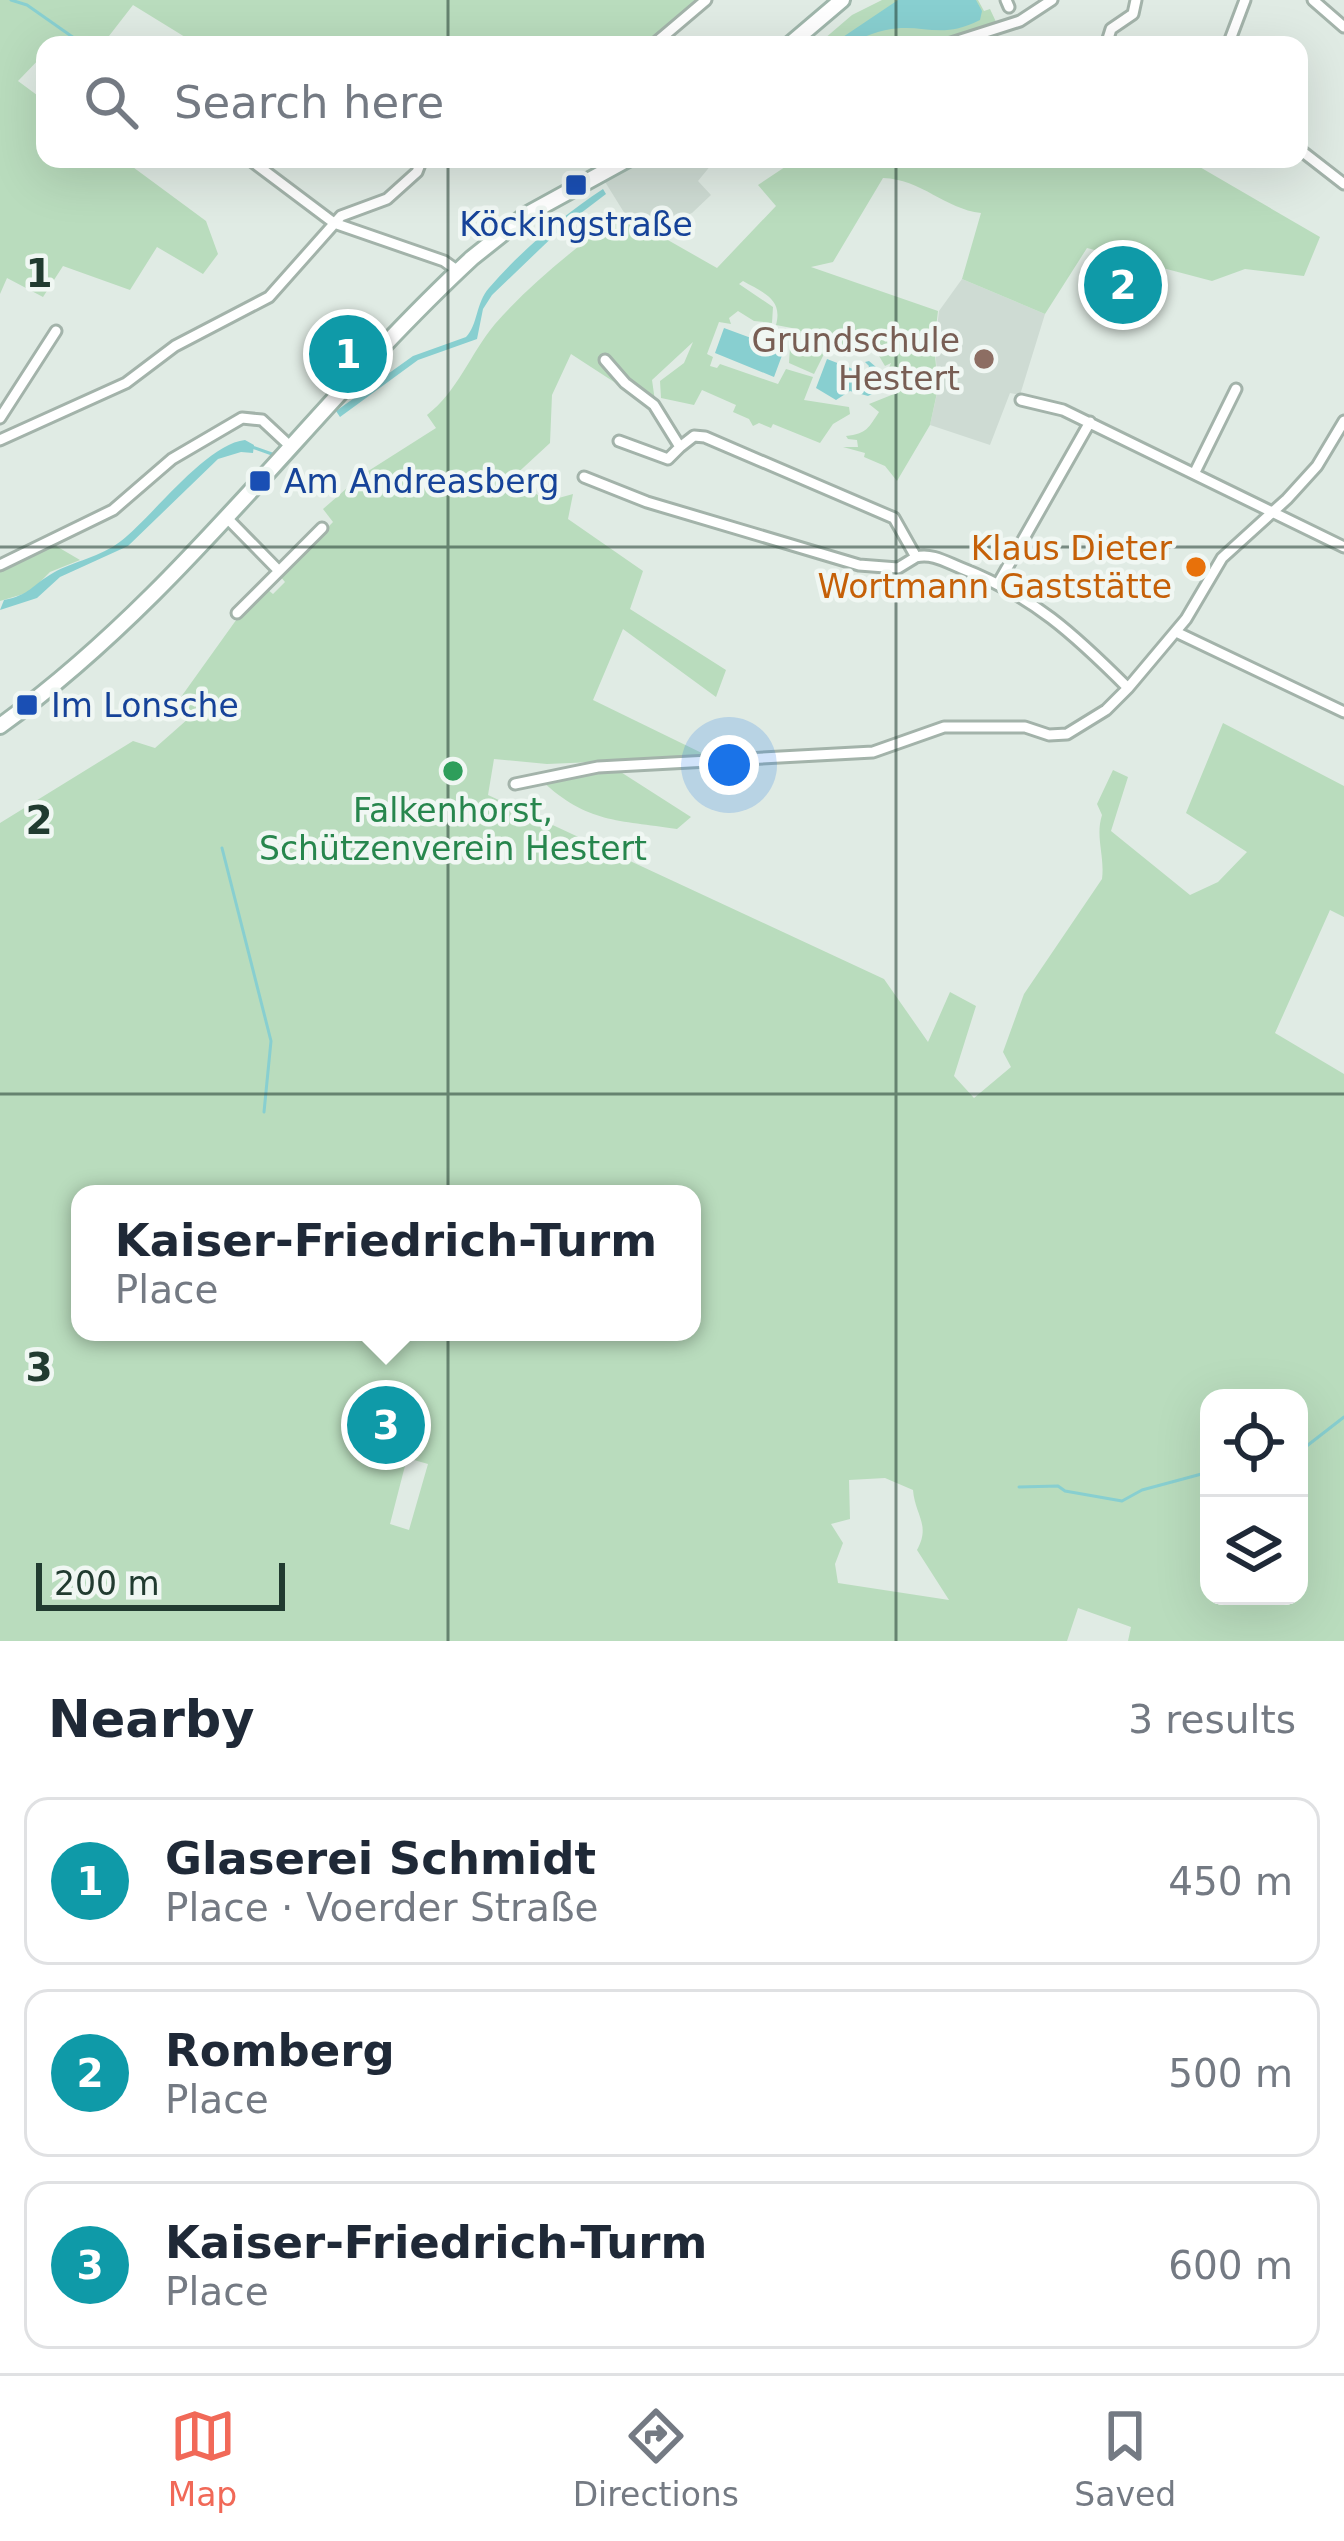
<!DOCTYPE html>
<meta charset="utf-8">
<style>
:root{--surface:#fff;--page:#f6f6f7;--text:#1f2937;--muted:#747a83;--line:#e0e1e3;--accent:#f16958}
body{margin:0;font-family:"DejaVu Sans",sans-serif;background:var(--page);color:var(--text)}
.controls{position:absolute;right:36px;bottom:36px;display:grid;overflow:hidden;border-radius:24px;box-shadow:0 12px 48px #0002}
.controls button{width:108px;height:108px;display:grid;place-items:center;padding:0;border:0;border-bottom:3px solid var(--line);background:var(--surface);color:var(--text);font:60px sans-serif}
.scale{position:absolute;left:36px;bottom:30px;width:249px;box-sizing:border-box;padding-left:12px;border:6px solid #213b30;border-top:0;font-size:33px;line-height:42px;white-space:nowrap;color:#213b30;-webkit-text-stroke:9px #f0f7f3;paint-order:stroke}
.you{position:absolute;left:729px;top:765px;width:42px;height:42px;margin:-30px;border:9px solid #fff;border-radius:50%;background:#1a73e8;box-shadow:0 0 0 18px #1a73e833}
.badge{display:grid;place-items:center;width:78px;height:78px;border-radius:50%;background:var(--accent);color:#fff;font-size:39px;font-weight:700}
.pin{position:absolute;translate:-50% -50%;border:6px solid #fff;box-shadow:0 3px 12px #0006}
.popup{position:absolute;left:71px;top:1185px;width:630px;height:156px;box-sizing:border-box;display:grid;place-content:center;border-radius:24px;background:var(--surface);filter:drop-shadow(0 3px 9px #0005);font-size:39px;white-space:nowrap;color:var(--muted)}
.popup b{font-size:45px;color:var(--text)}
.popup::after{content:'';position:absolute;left:50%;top:100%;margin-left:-24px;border:24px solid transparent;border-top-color:var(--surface)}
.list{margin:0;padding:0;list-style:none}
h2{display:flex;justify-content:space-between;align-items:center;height:156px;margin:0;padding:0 48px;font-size:51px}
h2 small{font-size:39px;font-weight:400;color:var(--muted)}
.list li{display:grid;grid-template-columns:78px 1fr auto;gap:36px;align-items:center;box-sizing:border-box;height:168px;margin:0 24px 24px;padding:0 24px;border:3px solid var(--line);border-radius:24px}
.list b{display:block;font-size:45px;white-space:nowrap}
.list p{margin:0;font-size:39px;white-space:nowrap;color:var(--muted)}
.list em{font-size:39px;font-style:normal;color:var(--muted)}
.icon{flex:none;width:66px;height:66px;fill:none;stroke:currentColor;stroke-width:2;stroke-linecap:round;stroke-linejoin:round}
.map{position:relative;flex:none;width:1344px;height:1641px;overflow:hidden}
.search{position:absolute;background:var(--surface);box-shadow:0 12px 48px #0002;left:36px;right:36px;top:36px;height:132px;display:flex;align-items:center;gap:30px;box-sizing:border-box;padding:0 42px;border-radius:24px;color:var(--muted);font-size:45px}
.sheet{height:732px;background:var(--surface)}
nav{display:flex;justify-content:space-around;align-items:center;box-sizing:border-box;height:168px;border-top:3px solid var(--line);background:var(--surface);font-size:33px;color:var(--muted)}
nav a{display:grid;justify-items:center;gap:6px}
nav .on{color:var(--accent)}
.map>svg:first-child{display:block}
.built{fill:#cedbd3}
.green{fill:#b9dcbd;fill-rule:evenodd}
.water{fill:#88cfd0}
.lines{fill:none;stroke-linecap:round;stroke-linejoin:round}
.stream{stroke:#88cfd0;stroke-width:3}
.minor-casing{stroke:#a3b3aa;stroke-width:15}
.secondary-casing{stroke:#9fb6ab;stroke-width:20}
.minor{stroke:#fff;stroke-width:9}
.secondary{stroke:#fff;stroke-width:14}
.grid{fill:none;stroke:#213b30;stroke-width:3;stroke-opacity:0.55}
.transit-dot{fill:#1a4fb4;stroke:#f0f7f3;stroke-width:4.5}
.education-dot{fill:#8d6e63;stroke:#f0f7f3;stroke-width:4.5}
.food-dot{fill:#e8710a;stroke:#f0f7f3;stroke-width:4.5}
.leisure-dot{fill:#2e9e5b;stroke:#f0f7f3;stroke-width:4.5}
.labels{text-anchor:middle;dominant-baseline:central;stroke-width:9;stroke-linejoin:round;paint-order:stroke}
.transit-label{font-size:33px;fill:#164399;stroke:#f0f7f3;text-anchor:start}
.education-label{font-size:33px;fill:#785e54;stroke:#f0f7f3;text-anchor:end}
.food-label{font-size:33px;fill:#c56008;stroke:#f0f7f3;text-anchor:end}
.leisure-label{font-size:33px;fill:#27864d;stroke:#f0f7f3}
.grid-label{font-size:39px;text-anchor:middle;font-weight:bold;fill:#213b30;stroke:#f0f7f3;stroke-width:9;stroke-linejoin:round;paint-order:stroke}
</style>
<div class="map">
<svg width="1344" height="1641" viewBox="0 0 1344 1641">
<rect width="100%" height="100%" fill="#e0ebe4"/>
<path class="built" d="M 635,159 L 716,159 L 698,181 L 711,195 L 692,213 L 652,231 L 623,219 L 625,214 L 602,177 Z
M 962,279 L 1045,314 L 1020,395 L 1010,393 L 990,445 L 930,425 L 938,389 L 935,345 L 939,311 Z"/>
<path class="green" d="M 0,0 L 701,0 L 646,45 L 198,45 L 133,5 L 102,45 L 70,45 L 58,40 L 45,45 L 45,53 L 18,81 L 45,101 L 45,159 L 122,159 L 206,221 L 218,254 L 203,274 L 157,247 L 130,290 L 63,266 L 43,297 L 7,278 L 0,294 Z
M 882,0 L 978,0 L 984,11 L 990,9 L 997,24 L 943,43 L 817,45 L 852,15 Z
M 797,159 L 1186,159 L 1320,237 L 1304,276 L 1245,269 L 1212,281 L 1087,248 L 1045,314 L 962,279 L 981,213 C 945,209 921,179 883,178 L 833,262 L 811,267 L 938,311 L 934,344 L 938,388 L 930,425 L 897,481 L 885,466 L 864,457 L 865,453 L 843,447 L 858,447 L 857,440 L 848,439 L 846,436 C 867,434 869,427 879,412 L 869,404 L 899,392 L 888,370 L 891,363 L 885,366 L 876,351 L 825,352 L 814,374 L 789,363 L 790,347 L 799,338 L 797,329 L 776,325 C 783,299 764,293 743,281 L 739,284 L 773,307 L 772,323 L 754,321 L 738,311 L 729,318 L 731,324 L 719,322 L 707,354 L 713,357 L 710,366 L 717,368 L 720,364 L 778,384 L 786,369 L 813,377 L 804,400 L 849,407 L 850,414 L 833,424 L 820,443 L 773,424 L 771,428 L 759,423 L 753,426 L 749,419 L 733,412 L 736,405 L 702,390 L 694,405 L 661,398 L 660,381 L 684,363 L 693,342 L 652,380 L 655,401 L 651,406 L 571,354 L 552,395 L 550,443 L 511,479 L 548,501 L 573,494 L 568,519 L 643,571 L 630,609 L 726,670 L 716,697 L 623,629 L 593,700 L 710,757 L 547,764 L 494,759 L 488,795 L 884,979 L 928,1042 L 950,992 L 976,1006 L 954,1076 L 974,1098 L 1011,1067 L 1003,1052 L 1024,994 L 1102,879 C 1105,856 1095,837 1102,815 L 1097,804 L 1113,770 L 1128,777 L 1111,831 L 1190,895 L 1218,882 L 1247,852 L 1186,813 L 1223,723 L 1344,786 L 1344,917 L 1330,910 L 1275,1033 L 1344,1074 L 1344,1641 L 1128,1641 L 1131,1627 L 1078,1608 L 1067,1641 L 0,1641 L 0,823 L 133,741 L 155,748 L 189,718 L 181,697 L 239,616 L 267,589 L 273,594 L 285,582 L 280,576 L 333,522 L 323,509 L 362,475 L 436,428 L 427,415 C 458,391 470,354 495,324 C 531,283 573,250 617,217 L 652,231 L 717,268 L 776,206 L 758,185 ZM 80,1194 L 692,1194 L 692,1332 L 80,1332 ZM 1209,1398 L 1299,1398 L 1299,1596 L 1209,1596 ZM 407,1458 L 428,1464 L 409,1530 L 390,1524 ZM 885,1478 L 913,1490 C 915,1515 931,1525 917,1550 L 949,1600 L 838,1583 L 835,1564 L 843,1543 L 831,1524 L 850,1519 L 849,1480 Z
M 51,543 L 80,560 L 50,572 L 30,592 L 0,601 L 0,567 Z
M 616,769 L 691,817 L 677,829 C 618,820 587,823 542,781 Z"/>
<path class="water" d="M 898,0 L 976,0 L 982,11 L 980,20 C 939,41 923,22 886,30 C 866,34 852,45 831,45 Z
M 603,189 L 606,194 L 564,226 L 492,295 L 483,309 L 477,339 L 418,360 L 340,417 L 336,411 L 413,356 L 466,337 C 478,325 476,302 489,288 C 521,251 562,216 603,189 Z
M 724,328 L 784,350 L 774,377 L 715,353 Z
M 827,359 L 866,374 L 869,366 L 865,362 L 869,361 L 876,367 L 868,374 L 874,393 L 868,396 L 850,391 L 836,400 L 816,388 Z
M 245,440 L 254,445 L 253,453 L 241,452 L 218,459 L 128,546 L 60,577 L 37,598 L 0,610 L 4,600 C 30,595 32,585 53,573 C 74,561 101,557 121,541 C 153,516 206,444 245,440 Z"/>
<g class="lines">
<path class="stream" d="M 11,0 L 27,5 L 84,45
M 252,447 L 272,454
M 222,848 L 271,1041 L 264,1112
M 1299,1452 L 1344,1417
M 1019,1487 L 1058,1486 L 1065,1491 L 1122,1501 L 1142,1490 L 1209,1472"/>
<g class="minor-casing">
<path id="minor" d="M 1006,0 L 1009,7
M 1313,0 L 1344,27
M 653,45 L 706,0
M 879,45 L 916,45
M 945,45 L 1020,21 L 1052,0
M 1106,45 L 1111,29 L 1133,14 L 1136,0
M 1228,45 L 1245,0
M 1299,149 L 1344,184
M 249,159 L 334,223 L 444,261 L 458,271
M 605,360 L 625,383 L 654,405 L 680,447 L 668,459 L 619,441
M 1021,400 L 1063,410 L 1344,547
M 0,418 L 56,331
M 0,440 L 126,383 L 175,346 L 269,297 L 341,216 L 387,199 L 417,172 L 422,159
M 680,447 L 694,436 L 705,437 L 894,518 L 916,557 C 932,553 946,562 961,568 C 1033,596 1074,634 1128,688
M 1195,472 L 1236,389
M 584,477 L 647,502 L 859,565 L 898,568 L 916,557
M 226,517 L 279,571
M 0,565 L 113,510 L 172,459 L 242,418 L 262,420 L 291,447
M 999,582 L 1090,422
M 237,613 L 322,528
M 1176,632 L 1344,712
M 515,784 L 598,767 L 873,752 L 944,727 L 1025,727 L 1049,735 L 1067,734 L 1106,710 L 1128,688 L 1186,619 L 1222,558 L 1287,499 L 1317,466 L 1344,421"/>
</g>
<g class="secondary-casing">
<path id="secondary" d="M 789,45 L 842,0
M 0,726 C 181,596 310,408 472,258 L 526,215 L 628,159"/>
</g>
<use href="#minor" class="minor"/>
<use href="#secondary" class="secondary"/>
</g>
<path class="grid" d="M 448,0 L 448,45M 896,0 L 896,45M 448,159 L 448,1641M 896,159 L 896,1641M 0,547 L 1344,547M 0,1094 L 1344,1094"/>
<g class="transit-dot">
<rect x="564" y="173" width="24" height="24" rx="6"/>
<rect x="248" y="469" width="24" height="24" rx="6"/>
<rect x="15" y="693" width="24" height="24" rx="6"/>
</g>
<circle class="education-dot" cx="984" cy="359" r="12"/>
<circle class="food-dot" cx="1196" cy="567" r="12"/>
<circle class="leisure-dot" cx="453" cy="771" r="12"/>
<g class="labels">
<g class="transit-label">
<text x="576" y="224" text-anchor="middle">Köckingstraße</text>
<text x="284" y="481">Am Andreasberg</text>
<text x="51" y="705">Im Lonsche</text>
</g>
<g class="education-label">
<text x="960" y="340">Grundschule<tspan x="960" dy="38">Hestert</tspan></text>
</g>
<g class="food-label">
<text x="1172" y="548">Klaus Dieter<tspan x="1172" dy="38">Wortmann Gaststätte</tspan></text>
</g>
<g class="leisure-label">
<text x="453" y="810">Falkenhorst,<tspan x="453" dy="38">Schützenverein Hestert</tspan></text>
</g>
</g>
<g class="grid-label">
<text x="39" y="287">1</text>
<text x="39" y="834">2</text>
<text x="39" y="1381">3</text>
</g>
</svg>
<div class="controls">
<button><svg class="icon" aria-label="locate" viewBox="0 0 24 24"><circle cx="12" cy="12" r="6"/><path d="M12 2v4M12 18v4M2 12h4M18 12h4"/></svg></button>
<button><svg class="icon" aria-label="layers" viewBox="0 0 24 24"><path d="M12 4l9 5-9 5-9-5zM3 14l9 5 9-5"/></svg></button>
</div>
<div class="scale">200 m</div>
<div class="you"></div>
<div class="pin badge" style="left:348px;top:354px;background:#0f9aa8">1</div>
<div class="pin badge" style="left:1123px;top:285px;background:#0f9aa8">2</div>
<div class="pin badge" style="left:386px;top:1425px;background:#0f9aa8">3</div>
<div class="popup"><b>Kaiser-Friedrich-Turm</b>Place</div>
<div class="search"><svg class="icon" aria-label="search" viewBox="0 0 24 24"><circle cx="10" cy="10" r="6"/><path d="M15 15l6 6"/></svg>Search here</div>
</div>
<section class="sheet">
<h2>Nearby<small>3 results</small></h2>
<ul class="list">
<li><span class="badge" style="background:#0f9aa8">1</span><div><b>Glaserei Schmidt</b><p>Place · Voerder Straße</p></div><em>450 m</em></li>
<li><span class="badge" style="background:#0f9aa8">2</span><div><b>Romberg</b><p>Place</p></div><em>500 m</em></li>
<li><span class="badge" style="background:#0f9aa8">3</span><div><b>Kaiser-Friedrich-Turm</b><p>Place</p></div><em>600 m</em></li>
</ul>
</section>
<nav>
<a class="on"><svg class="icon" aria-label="map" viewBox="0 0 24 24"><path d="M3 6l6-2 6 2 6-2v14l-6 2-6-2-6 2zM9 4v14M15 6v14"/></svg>Map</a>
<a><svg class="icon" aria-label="directions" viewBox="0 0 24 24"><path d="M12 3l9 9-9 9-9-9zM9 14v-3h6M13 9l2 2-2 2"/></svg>Directions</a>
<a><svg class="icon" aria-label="saved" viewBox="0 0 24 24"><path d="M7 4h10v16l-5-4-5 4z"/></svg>Saved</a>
</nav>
